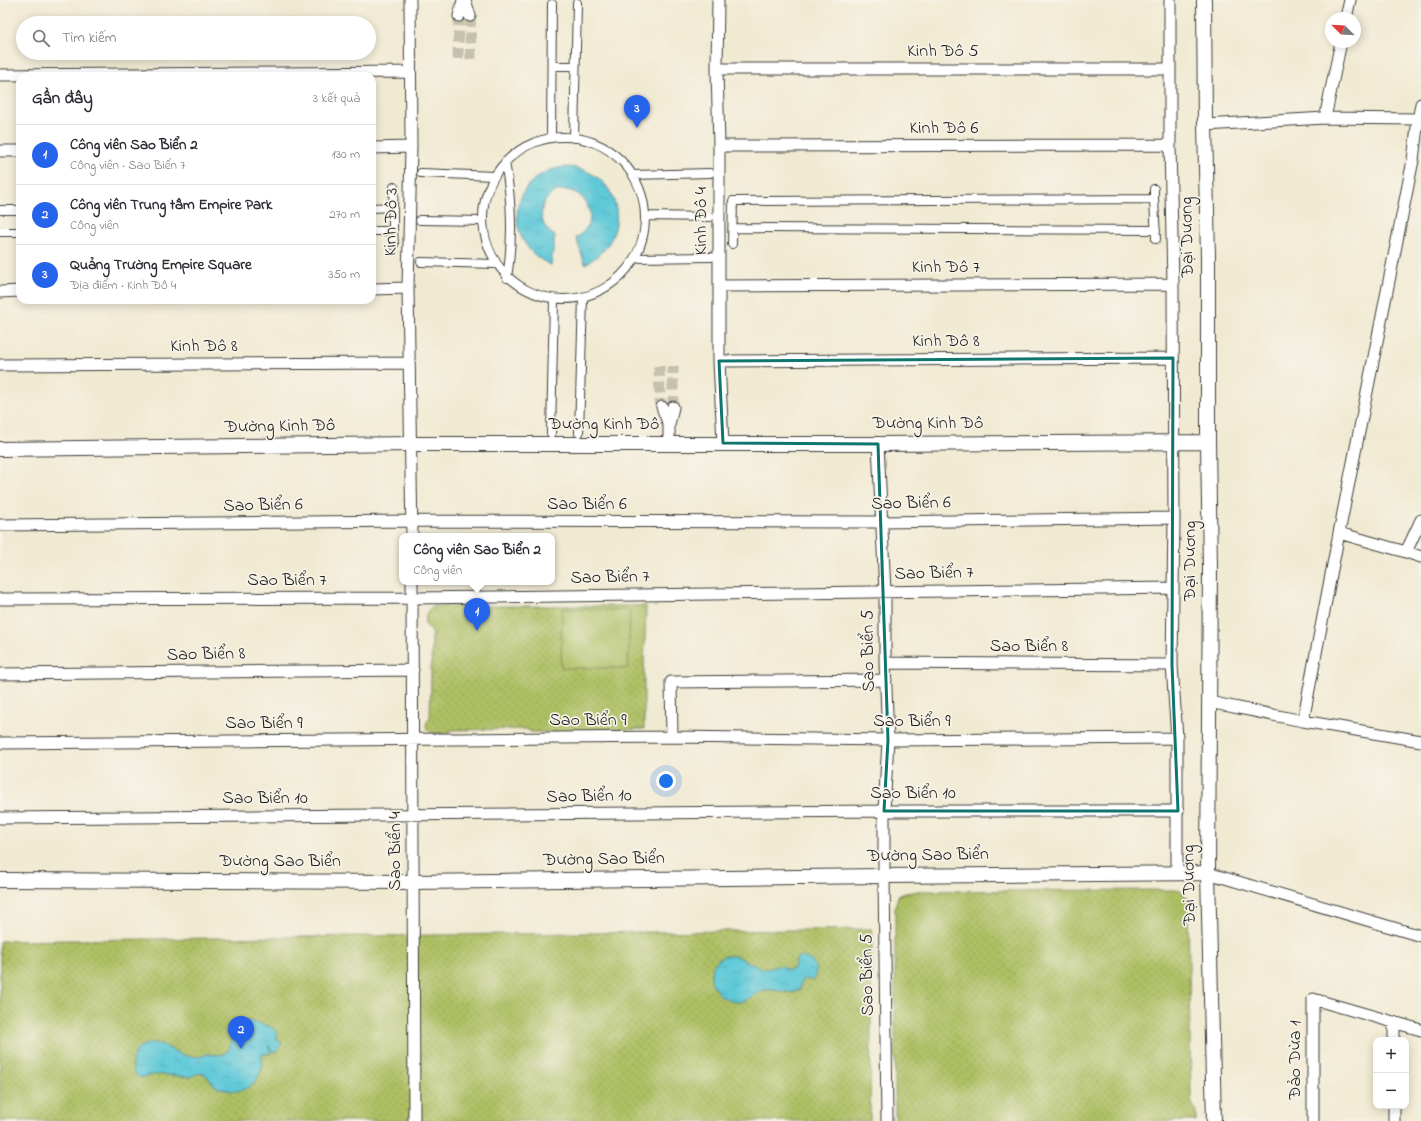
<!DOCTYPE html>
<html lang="vi">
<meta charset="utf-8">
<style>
:root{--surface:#fff;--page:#f2f2f3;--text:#2b2b33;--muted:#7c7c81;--line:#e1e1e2;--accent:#2563eb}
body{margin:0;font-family:"Indie Flower",sans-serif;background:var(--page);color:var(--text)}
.controls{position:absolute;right:12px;bottom:12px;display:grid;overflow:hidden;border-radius:8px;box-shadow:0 2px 10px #0003}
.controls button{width:36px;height:36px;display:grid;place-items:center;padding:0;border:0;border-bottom:1px solid var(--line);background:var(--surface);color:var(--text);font:20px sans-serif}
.compass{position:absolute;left:1325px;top:12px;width:36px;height:36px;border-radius:50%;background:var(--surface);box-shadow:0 2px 10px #0003;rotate:294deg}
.you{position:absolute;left:666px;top:781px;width:14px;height:14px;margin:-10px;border:3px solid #fff;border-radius:50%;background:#1a73e8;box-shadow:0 0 0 6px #1a73e833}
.badge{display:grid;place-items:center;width:26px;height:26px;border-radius:50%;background:var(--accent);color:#fff;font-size:13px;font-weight:700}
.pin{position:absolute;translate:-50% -33px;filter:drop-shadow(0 1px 2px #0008)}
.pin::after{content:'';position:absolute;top:21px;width:14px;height:12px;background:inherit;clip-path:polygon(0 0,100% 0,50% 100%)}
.popup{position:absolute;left:399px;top:533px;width:156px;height:52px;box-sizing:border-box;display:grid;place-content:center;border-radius:8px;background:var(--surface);filter:drop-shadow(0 1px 3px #0005);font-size:13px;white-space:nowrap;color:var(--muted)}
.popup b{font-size:15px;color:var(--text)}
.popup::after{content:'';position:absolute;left:50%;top:100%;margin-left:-8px;border:8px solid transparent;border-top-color:var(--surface)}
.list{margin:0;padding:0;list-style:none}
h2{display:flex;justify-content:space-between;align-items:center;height:52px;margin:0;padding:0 16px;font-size:17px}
h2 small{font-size:13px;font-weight:400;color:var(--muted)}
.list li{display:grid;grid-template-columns:26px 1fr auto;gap:12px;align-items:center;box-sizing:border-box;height:60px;padding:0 16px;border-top:1px solid var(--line)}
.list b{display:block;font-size:15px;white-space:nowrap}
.list p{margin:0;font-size:13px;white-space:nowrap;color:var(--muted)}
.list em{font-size:13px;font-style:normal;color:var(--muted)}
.icon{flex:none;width:22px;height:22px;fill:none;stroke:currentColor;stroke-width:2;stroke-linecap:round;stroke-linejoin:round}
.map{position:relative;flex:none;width:1421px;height:1121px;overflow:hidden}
.search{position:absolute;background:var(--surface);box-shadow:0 2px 10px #0003;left:16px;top:16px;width:360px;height:44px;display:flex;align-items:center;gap:10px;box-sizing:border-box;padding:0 14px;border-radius:22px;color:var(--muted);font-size:15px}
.panel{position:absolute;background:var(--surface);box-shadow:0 2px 10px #0003;left:16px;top:72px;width:360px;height:232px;border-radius:12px}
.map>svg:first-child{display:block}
.grass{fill:url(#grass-dots);stroke:#646e40}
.garden{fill:#adbf63;stroke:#646e40}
.water{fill:url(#water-ripples);stroke:#3d727a}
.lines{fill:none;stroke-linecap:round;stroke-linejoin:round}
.minor-tunnel{stroke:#c6c1ae;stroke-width:11;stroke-dasharray:11 5.5;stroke-linecap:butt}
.pedestrian-casing{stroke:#3c3b37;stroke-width:10}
.minor-casing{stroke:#3c3b37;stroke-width:13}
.tertiary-casing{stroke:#3c3b37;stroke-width:16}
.pedestrian{stroke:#fff;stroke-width:8}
.minor{stroke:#fff;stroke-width:11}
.tertiary{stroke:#fff;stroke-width:14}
.marked{fill:none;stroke:#0f766e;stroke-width:3;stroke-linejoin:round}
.labels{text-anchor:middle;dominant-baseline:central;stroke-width:3.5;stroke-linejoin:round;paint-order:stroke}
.street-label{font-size:18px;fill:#1c1c1c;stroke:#f7f3e8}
</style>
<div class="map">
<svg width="1421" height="1121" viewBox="0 0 1421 1121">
<defs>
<pattern id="grass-dots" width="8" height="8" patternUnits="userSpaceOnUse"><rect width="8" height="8" fill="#adbf63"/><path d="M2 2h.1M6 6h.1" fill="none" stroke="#94a455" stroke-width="1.8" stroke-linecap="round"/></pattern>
<pattern id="water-ripples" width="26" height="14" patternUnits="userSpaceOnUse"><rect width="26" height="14" fill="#5ec9d8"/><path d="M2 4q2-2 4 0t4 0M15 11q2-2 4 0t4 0" fill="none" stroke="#51acb9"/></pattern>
</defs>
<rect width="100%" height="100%" fill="#f7f3e8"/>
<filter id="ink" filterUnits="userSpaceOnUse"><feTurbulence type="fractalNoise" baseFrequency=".025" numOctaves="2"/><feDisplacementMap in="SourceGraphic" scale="8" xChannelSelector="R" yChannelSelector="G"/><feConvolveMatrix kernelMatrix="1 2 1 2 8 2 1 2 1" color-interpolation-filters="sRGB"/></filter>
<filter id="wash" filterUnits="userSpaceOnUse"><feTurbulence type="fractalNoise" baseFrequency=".012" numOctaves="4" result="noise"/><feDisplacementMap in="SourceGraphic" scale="16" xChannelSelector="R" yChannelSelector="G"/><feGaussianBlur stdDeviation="0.9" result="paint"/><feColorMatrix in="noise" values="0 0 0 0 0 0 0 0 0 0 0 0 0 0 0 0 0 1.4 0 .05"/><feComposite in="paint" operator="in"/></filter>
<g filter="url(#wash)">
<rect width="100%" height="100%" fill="#f1ead3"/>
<path class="grass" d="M 433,606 L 646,606 L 644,672 L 644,729 L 576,731 L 570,733 L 531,732 L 526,729 L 451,730 L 447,734 C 438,734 427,736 426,724 L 430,717 L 432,632 L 425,624 C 425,615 426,611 433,606 Z
M 1172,890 C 1182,890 1183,891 1188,900 L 1191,1100 L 1196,1112 L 1196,1121 L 895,1121 L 895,907 L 898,896 L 905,893 L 918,891 Z
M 872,929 L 870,1121 L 0,1121 L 0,941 Z"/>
<path class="garden" d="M 562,609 L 630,610 L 628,668 L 561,668 Z"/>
<path class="water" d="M 567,167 C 623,170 635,239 585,264 L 576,238 C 585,232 591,224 590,213 C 588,205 583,196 576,193 C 547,179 527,219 555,236 L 551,265 C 498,242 510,170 567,167 Z
M 724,956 L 736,956 L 754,965 L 766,969 L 782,965 L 785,969 L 791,970 L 794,968 L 797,957 C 811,956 822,968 812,981 L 807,979 L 802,980 L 800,985 L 800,990 C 789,996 776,988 764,990 C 753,993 747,1003 736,1002 C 712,999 700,968 724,956 Z
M 249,1021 C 259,1025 271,1022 278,1035 L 276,1039 L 281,1042 C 282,1047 279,1049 276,1052 L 272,1051 L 268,1045 L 271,1053 L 262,1055 C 262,1060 263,1066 261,1070 C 255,1091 233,1096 216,1086 C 211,1084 210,1078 206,1075 C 201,1072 195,1074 191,1077 C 178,1076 164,1074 151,1075 C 148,1076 143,1078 139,1077 C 131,1074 131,1061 134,1055 C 137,1048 144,1044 151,1043 C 162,1042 171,1050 180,1054 C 187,1057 196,1057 204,1056 L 206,1054 C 211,1054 218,1056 223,1054 C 236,1051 224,1029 249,1021 Z"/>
</g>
<g filter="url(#ink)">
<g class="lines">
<path class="minor-tunnel" d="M 470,16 L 471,59
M 458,59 L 459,16
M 659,366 L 660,400 L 662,407
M 673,407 L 673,366"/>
<g class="pedestrian-casing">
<path id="pedestrian" d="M 552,66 L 575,66
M483 218a81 81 0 1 1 162 0a81 81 0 1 1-162 0Z
M 551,138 L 552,4
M 574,138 L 577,3
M 505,162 C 512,200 513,240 507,278
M 421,173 L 495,176
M 633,175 L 710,173
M 1154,189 L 1154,199
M 393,207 L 394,187
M 372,208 L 393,207 L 393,231 L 372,231
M 0,210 L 20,210
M 645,216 L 710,217
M 420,220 L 483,221
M 733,228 L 1156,230
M 393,231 L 394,245
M 0,232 L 20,232
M 732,244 L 733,201 L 1154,199 L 1156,239
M 634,258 L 711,257
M 421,262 L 497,264
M 551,433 L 554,299
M 579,433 L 583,298"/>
</g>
<g class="minor-casing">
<path id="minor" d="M 410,0 L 411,147 L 408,288 L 412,536
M 465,0 L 470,16
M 718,0 L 717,69 L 719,146 L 719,361 L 723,443
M 1170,0 L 1170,145 L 1173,284 L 1174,518 L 1172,665 L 1177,738 L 1177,873
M 459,16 L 463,0
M 1346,18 L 1350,0
M 717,69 L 1169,69
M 0,75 L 410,72
M 1325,118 L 1341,42
M 1205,125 L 1325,118 L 1418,119
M 719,146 L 1170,145
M 372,148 L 411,147
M 0,151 L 20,151
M 719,286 L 1173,284
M 372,289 L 408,288
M 0,292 L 20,291
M 719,361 L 1173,358
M 0,365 L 409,363
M 662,407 L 669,425
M 669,444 L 669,425 L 673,407
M 878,444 L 885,592 L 885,663 L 888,740 L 884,811 L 884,876 L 887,1121
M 0,525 L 412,521 L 881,522 L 1174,518
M 1339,533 L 1406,552 L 1421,557
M 1406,552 L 1421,520
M 412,582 L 414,1121
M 0,599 L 412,598 L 1173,588
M 885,663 L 1172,665
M 0,674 L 413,670
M 1209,702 L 1303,721 L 1421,741
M 1303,721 L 1339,533 L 1413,160 L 1417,127 L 1421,104
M 672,737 L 671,682 L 886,680
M 0,743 L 672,737 L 888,740 L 1177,738
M 0,818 L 884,811 L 1178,811
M 1208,873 L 1421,936
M 1394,1022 L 1394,1040
M 1394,1106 L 1394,1121
M 1313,1121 L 1313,999 L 1421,1030"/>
</g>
<g class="tertiary-casing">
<path id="tertiary" d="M 1204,0 L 1205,125 L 1208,257 L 1208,442 L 1210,568 L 1208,873 L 1214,1121
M 0,449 L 410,444 L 878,444 L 1208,442
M 0,880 L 413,882 L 884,876 L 1208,873"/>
</g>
<use href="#pedestrian" class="pedestrian"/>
<use href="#minor" class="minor"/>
<use href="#tertiary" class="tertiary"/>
</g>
</g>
<path class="marked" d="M 1173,358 L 1172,665 L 1178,811 L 884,811 L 888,740 L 878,444 L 723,443 L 719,361 Z"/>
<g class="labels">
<g class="street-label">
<text x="943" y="52">Kinh Đô 5</text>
<text x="944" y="129">Kinh Đô 6</text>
<text transform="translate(702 221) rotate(-90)">Kinh Đô 4</text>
<text transform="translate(392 222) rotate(-89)">Kinh Đô 3</text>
<text transform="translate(1188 237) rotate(-91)">Đại Dương</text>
<text x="946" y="268">Kinh Đô 7</text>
<text x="946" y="342">Kinh Đô 8</text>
<text x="204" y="347">Kinh Đô 8</text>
<text x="928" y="424">Đường Kinh Đô</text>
<text x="604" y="425">Đường Kinh Đô</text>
<text transform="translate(280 427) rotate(-1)">Đường Kinh Đô</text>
<text transform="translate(911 504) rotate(-1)">Sao Biển 6</text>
<text x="587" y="505">Sao Biển 6</text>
<text transform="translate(263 506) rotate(-1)">Sao Biển 6</text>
<text transform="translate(1191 561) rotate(-90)">Đại Dương</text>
<text transform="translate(934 574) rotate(-1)">Sao Biển 7</text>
<text transform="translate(610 578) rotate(-1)">Sao Biển 7</text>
<text x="287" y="581">Sao Biển 7</text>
<text x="1029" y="647">Sao Biển 8</text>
<text transform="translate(869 651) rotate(-91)">Sao Biển 5</text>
<text transform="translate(206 655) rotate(-1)">Sao Biển 8</text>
<text x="588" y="721">Sao Biển 9</text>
<text x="912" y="722">Sao Biển 9</text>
<text x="264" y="724">Sao Biển 9</text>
<text x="913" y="794">Sao Biển 10</text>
<text transform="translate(589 797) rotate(-1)">Sao Biển 10</text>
<text x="265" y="799">Sao Biển 10</text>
<text transform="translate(396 851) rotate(-90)">Sao Biển 4</text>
<text transform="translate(928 856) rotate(-1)">Đường Sao Biển</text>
<text transform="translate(604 860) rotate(-1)">Đường Sao Biển</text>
<text x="280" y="862">Đường Sao Biển</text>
<text transform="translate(1190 885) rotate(-91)">Đại Dương</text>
<text transform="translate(868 975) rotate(-91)">Sao Biển 5</text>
<text transform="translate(1296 1060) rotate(-90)">Đảo Dừa 1</text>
</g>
</g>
</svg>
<div class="controls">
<button>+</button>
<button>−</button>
</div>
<svg class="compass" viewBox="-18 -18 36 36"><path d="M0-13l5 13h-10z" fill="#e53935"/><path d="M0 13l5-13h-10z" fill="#7c7c81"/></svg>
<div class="you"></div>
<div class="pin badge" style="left:477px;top:631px">1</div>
<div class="popup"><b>Công viên Sao Biển 2</b>Công viên</div>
<div class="pin badge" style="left:241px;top:1049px">2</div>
<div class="pin badge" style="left:637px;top:128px">3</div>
<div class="search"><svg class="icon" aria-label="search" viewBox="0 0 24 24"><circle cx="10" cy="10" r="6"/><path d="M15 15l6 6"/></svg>Tìm kiếm</div>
<section class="panel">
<h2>Gần đây<small>3 kết quả</small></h2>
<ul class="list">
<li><span class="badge">1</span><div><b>Công viên Sao Biển 2</b><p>Công viên · Sao Biển 7</p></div><em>130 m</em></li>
<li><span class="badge">2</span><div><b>Công viên Trung tâm Empire Park</b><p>Công viên</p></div><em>270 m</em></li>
<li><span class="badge">3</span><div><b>Quảng Trường Empire Square</b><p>Địa điểm · Kinh Đô 4</p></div><em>350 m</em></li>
</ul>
</section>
</div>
